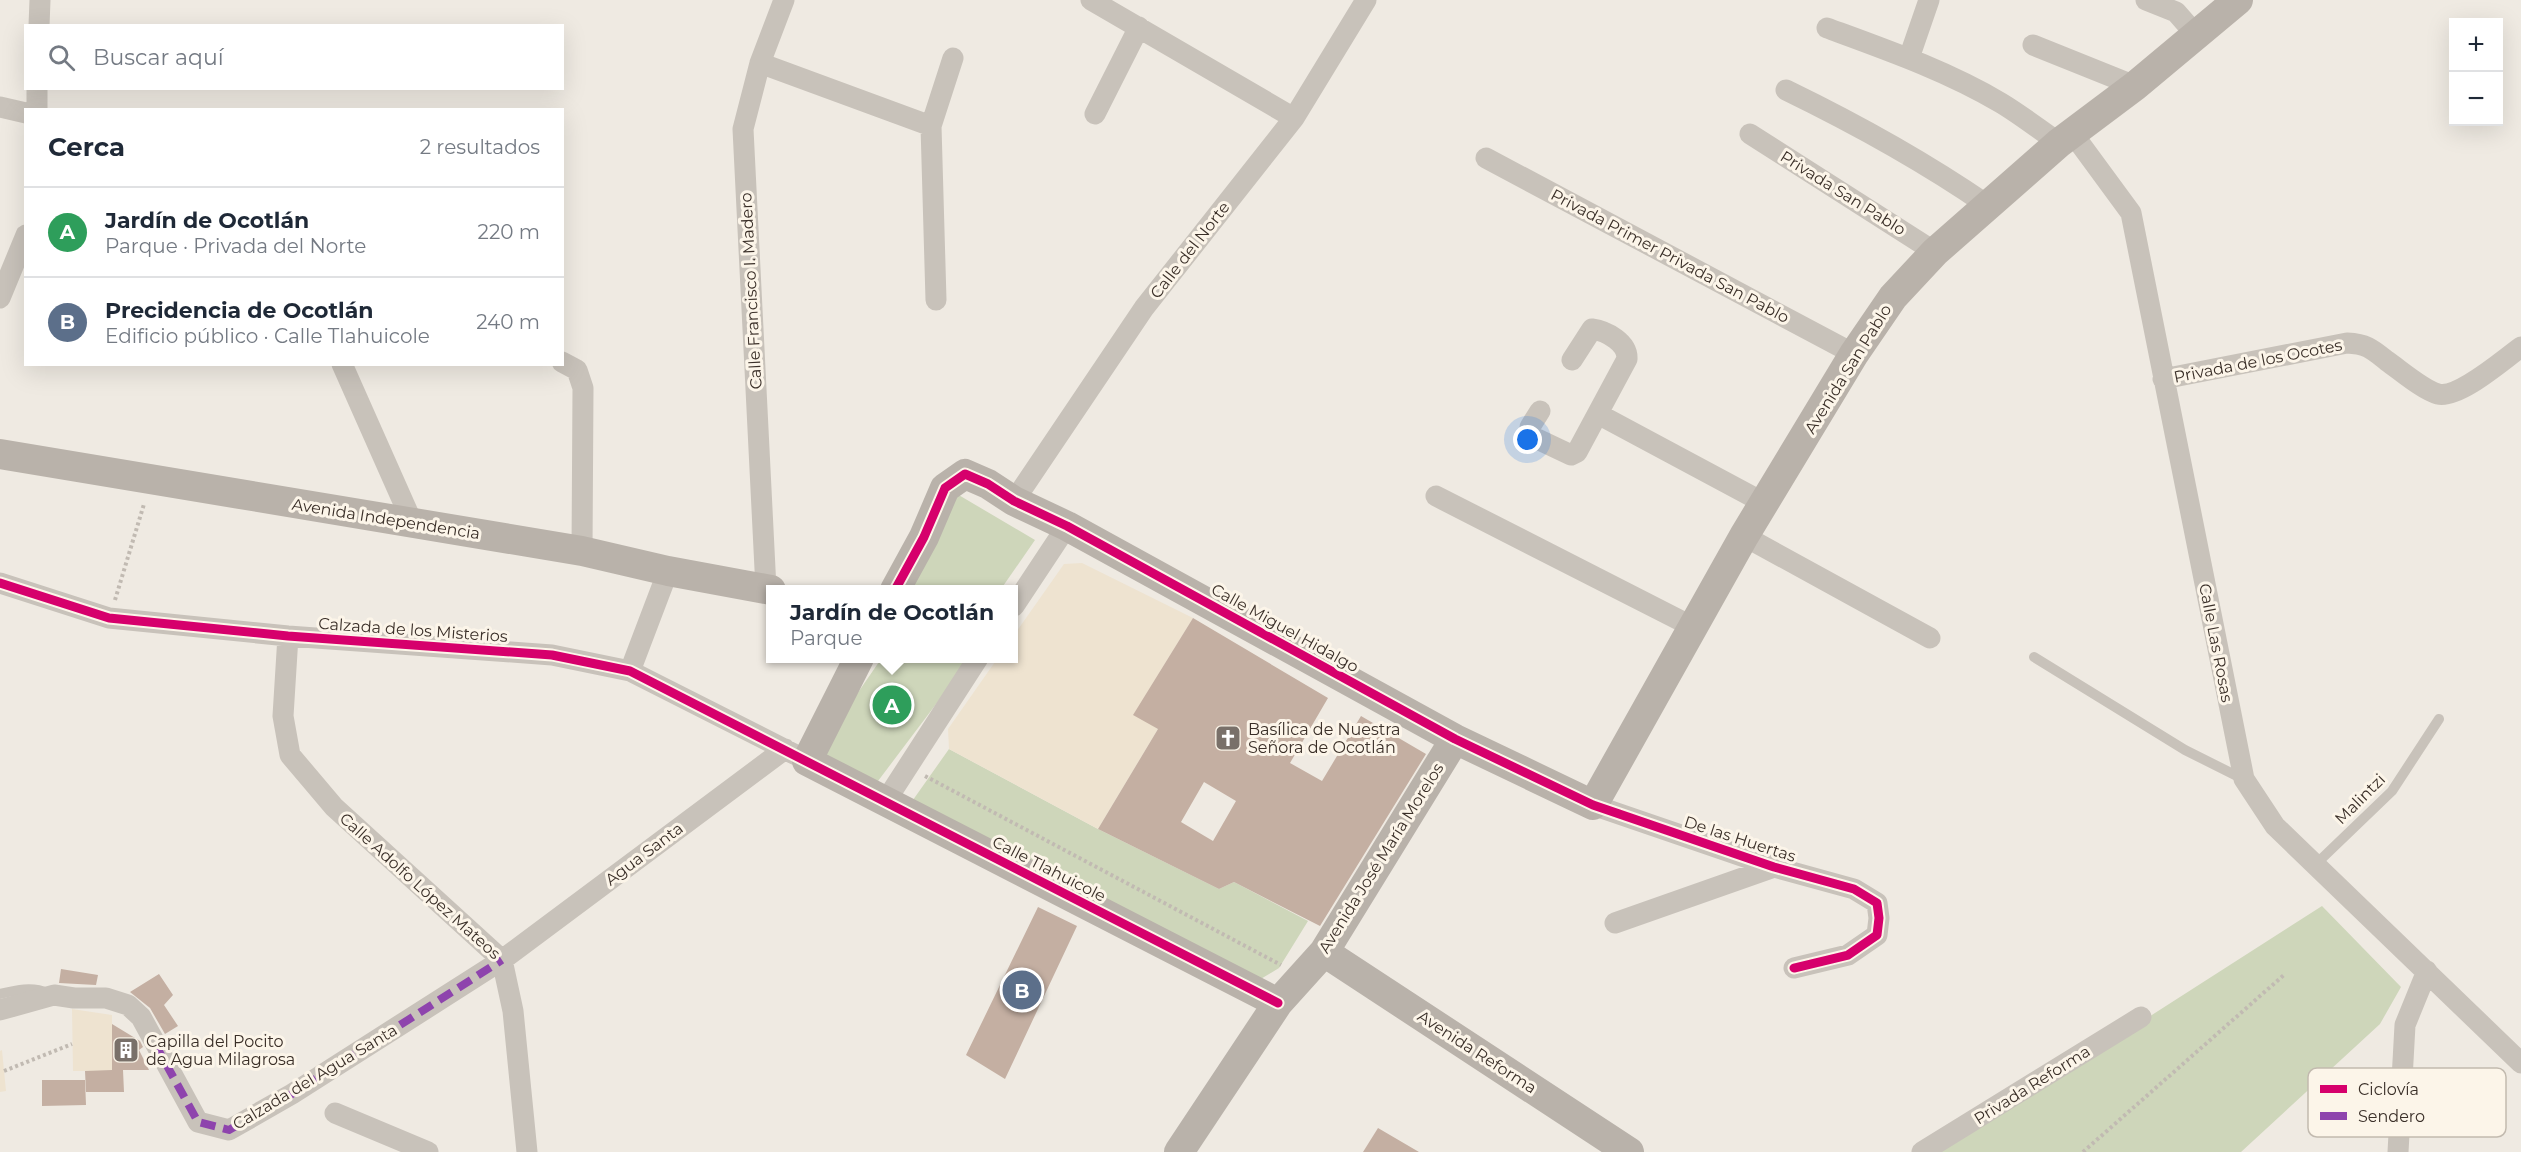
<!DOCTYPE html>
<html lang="es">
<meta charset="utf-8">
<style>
:root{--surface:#fff;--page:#f2f2f3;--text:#1f2937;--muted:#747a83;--line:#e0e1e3;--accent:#111827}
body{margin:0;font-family:Montserrat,sans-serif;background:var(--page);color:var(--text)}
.controls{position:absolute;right:18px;top:18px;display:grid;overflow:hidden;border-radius:0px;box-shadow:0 6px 24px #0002}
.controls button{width:54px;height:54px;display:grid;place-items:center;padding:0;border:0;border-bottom:2px solid var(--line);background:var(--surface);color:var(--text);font:30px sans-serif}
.you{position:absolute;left:1528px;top:440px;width:21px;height:21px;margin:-15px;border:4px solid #fff;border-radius:50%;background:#1a73e8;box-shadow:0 0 0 9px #1a73e833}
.badge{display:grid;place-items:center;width:39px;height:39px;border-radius:50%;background:var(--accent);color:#fff;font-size:20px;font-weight:700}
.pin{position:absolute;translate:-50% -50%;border:3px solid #fff;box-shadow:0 2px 6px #0006}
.popup{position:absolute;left:766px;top:585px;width:252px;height:78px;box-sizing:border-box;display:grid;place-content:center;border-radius:0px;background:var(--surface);filter:drop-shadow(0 2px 4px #0005);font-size:20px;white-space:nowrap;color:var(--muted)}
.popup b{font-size:22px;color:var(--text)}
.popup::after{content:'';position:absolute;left:50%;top:100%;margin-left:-12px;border:12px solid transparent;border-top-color:var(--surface)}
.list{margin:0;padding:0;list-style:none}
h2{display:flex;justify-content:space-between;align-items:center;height:78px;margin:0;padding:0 24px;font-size:26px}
h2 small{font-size:20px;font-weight:400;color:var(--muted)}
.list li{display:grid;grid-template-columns:39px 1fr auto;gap:18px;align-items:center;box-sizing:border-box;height:90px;padding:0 24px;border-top:2px solid var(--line)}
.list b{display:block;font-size:22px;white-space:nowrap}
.list p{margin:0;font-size:20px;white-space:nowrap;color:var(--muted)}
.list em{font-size:20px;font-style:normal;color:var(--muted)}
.icon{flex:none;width:33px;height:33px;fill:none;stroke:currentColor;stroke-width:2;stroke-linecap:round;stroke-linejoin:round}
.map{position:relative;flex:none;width:2521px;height:1152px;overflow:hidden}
.search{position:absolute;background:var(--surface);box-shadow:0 6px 24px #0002;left:24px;top:24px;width:540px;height:66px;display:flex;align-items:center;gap:15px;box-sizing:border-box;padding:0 21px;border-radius:0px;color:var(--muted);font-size:22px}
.panel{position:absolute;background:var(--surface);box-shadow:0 6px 24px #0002;left:24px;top:108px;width:540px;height:258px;border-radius:0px}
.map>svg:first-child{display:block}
.green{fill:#ced6ba}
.plaza{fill:#eee3d0}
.building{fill:#c4afa2;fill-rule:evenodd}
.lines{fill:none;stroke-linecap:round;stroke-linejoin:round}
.path{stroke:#c1bab2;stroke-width:4;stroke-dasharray:3 3;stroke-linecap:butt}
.lane{stroke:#c8c2ba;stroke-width:10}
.street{stroke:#c8c2ba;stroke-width:21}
.secondary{stroke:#b9b2aa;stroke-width:30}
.quiet{stroke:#8e44ad;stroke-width:8;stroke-dasharray:15 8;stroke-linecap:butt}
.cycleway-casing{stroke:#fcf5e9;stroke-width:13}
.cycleway{stroke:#d6006c;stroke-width:9}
.labels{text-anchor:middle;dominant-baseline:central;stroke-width:6;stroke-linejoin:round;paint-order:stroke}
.street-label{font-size:16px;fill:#3a2f28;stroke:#fcf5e9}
.poi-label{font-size:16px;fill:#3a2f28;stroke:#fcf5e9;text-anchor:start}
.key{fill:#fcf5e9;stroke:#c2baaf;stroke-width:1.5}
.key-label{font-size:16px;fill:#3a2f28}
</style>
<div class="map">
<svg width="2521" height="1152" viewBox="0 0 2521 1152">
<rect width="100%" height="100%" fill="#efeae2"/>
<path class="green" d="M 957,494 L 1035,540 L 1001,589 L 903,590 Z
M 881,659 L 970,659 L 872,789 L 811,761 Z
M 949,749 L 1098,829 L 1219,889 L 1234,882 L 1308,921 L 1279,968 L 1254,983 L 908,807 Z
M 2322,906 L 2401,987 L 2380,1024 L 2241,1152 L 1938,1152 Z"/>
<path class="plaza" d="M 1082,563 L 1193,618 L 1134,714 L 1158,729 L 1098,829 L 949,749 L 948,729 L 997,659 L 1014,658 L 1014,635 L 1064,564 Z
M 72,1009 L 112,1015 L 112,1071 L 73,1071 Z
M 2,1050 L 6,1091 L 0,1092 L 0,1051 Z"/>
<path class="building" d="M 1193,618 L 1328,698 L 1290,763 L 1322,781 L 1361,716 L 1426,754 L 1320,926 L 1234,882 L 1219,889 L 1098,829 L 1158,729 L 1133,715 ZM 1204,782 L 1236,801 L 1213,841 L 1181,822 Z
M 1038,907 L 1077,926 L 1005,1079 L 966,1055 Z
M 61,969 L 98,975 L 96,985 L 59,983 Z
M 159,974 L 173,995 L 164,1005 L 178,1026 L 165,1034 L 150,1008 L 130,992 Z
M 112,1024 L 140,1041 L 143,1047 L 139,1050 L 149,1070 L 123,1070 L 124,1092 L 86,1092 L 85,1071 L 112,1070 Z
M 42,1080 L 85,1080 L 86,1105 L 42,1106 Z
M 1378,1128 L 1419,1152 L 1363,1152 Z"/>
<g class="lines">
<path class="path" d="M 115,600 L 144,504
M 925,776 L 1281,965
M 4,1071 L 72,1044
M 2083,1152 L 2285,974"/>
<path class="lane" d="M 2034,657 L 2185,750 L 2243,779
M 2315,865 L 2392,791 L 2439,719
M 0,994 C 16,990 32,986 48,993"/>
<path class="street" d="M 1091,0 L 1294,118
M 2146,0 L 2176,12 L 2197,36
M 39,26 L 40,0
M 1827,28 C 1887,50 1947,71 2001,103 C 2021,115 2040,130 2059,143
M 2033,45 L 2135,86
M 1909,58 L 1929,0
M 760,63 L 931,126
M 1786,90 C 1856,124 1923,161 1987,205
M 0,107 L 26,113
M 37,110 L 37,88
M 1095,114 L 1139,27
M 1750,134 L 1935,252
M 2073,134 L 2131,213 L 2244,779 L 2275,826 L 2521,1063
M 1486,158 L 1854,354
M 0,298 L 26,235
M 936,300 L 931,126 L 953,58
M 562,362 L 577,370 L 583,388 L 582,551
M 342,364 L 413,524
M 2163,379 L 2347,343 C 2367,344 2372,349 2387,361 C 2400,370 2423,390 2438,394 C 2459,399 2504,359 2521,347
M 1540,411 L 1530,427 L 1530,434 L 1533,437 L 1571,455 L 1577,452 L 1627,359 C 1628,343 1607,331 1592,329 L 1572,360
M 1598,414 L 1766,504
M 1436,496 L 1693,627
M 1014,501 L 1144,308 L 1294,118 L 1366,0
M 1744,536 L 1930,638
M 0,583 L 109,618 L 288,636 L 552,655 L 630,671 L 796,755
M 766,589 L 743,129 L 760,63 L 784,0
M 1014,606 L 1067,526
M 288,636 L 283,716 L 290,755 L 334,807 L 502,960 L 513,1011 L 527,1152
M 630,671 L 668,571
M 885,802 L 978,658
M 1593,805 L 1774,867 L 1854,889 L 1877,903 L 1879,918 L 1877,935 L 1848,955 L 1794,968
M 1615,923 L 1774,867
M 0,1010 L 54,995 L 74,998 L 106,998 L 128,1005 L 141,1017 L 198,1122 L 229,1130 L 292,1094 L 502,960 L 785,749
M 335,1113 L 428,1152
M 1922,1152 L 2141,1017
M 2398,1152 L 2405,1025 L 2427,971"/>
<path class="secondary" d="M 0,454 L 582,551 L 668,571 L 771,590
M 895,590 L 924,537 L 945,488 L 965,474 L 988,484 L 1014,501 L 1067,526 L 1455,739 L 1593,805 L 1744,536 L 1854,354 L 1893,297 L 1935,252 L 2059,143 L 2135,86 L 2238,0
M 859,658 L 807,761 L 1278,1003
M 1324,952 L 1629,1152
M 1179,1152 L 1278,1003 L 1324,952 L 1455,739"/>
<path class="quiet" d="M 155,1044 L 198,1122 L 229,1130 L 292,1094 L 502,960"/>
<g class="cycleway-casing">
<path id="cycleway" d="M 0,583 L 109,618 L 288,636 L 552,655 L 630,671 L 1278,1003
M 895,590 L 924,537 L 945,488 L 965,474 L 988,484 L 1014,501 L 1067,526 L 1455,739 L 1593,805 L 1774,867 L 1854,889 L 1877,903 L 1879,918 L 1877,935 L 1848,955 L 1794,968"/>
</g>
<use href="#cycleway" class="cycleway"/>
</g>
<defs>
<g id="church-square" transform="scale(1.35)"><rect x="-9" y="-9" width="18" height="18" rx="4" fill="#797069" stroke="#fcf5e9"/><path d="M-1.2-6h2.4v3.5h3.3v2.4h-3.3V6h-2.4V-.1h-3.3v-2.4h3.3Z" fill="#fff"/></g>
<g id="building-square" transform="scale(1.35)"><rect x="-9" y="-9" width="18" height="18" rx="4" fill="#797069" stroke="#fcf5e9"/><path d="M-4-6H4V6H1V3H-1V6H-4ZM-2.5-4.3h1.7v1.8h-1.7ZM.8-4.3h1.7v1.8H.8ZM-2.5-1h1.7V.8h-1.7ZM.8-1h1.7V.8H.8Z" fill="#fff"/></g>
</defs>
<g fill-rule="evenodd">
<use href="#church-square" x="1228" y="738"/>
<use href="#building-square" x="126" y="1050"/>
</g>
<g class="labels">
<g class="street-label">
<text transform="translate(1843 193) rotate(32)">Privada San Pablo</text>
<text transform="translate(1190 250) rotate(-52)">Calle del Norte</text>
<text transform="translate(1670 256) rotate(28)">Privada Primer Privada San Pablo</text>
<text transform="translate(751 291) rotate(-93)">Calle Francisco I. Madero</text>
<text transform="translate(2258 361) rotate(-11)">Privada de los Ocotes</text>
<text transform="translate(1848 369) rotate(-58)">Avenida San Pablo</text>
<text transform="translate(386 519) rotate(9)">Avenida Independencia</text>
<text transform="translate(1285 628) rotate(29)">Calle Miguel Hidalgo</text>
<text transform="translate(413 630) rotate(4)">Calzada de los Misterios</text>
<text transform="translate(2216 643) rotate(79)">Calle Las Rosas</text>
<text transform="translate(2360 799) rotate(-45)">Malintzi</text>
<text transform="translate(1740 839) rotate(18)">De las Huertas</text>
<text transform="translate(644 854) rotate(-37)">Agua Santa</text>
<text transform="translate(1381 858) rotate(-58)">Avenida José María Morelos</text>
<text transform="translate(1049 869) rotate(27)">Calle Tlahuicole</text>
<text transform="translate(420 886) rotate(42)">Calle Adolfo López Mateos</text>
<text transform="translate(1477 1052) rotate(33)">Avenida Reforma</text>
<text transform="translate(315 1077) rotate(-31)">Calzada del Agua Santa</text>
<text transform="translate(2032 1085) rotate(-32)">Privada Reforma</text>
</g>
<g class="poi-label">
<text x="1248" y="729">Basílica de Nuestra<tspan x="1248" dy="18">Señora de Ocotlán</tspan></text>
<text x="146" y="1041">Capilla del Pocito<tspan x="146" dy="18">de Agua Milagrosa</tspan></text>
</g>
</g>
<rect x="2308" y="1068" width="198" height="69" rx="9" class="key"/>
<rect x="2320" y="1085" width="27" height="8" fill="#d6006c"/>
<rect x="2320" y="1112" width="27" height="8" fill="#8e44ad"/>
<g class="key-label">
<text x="2358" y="1095">Ciclovía</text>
<text x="2358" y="1122">Sendero</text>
</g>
</svg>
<div class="controls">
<button>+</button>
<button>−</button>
</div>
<div class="you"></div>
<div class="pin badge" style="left:892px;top:705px;background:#2e9e5b">A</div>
<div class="popup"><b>Jardín de Ocotlán</b>Parque</div>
<div class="pin badge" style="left:1022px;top:990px;background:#5c6f8a">B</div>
<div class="search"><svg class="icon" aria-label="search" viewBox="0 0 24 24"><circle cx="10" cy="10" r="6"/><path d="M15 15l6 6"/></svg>Buscar aquí</div>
<section class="panel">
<h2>Cerca<small>2 resultados</small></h2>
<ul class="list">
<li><span class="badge" style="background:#2e9e5b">A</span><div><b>Jardín de Ocotlán</b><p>Parque · Privada del Norte</p></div><em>220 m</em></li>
<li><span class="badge" style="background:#5c6f8a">B</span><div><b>Precidencia de Ocotlán</b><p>Edificio público · Calle Tlahuicole</p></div><em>240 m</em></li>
</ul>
</section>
</div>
